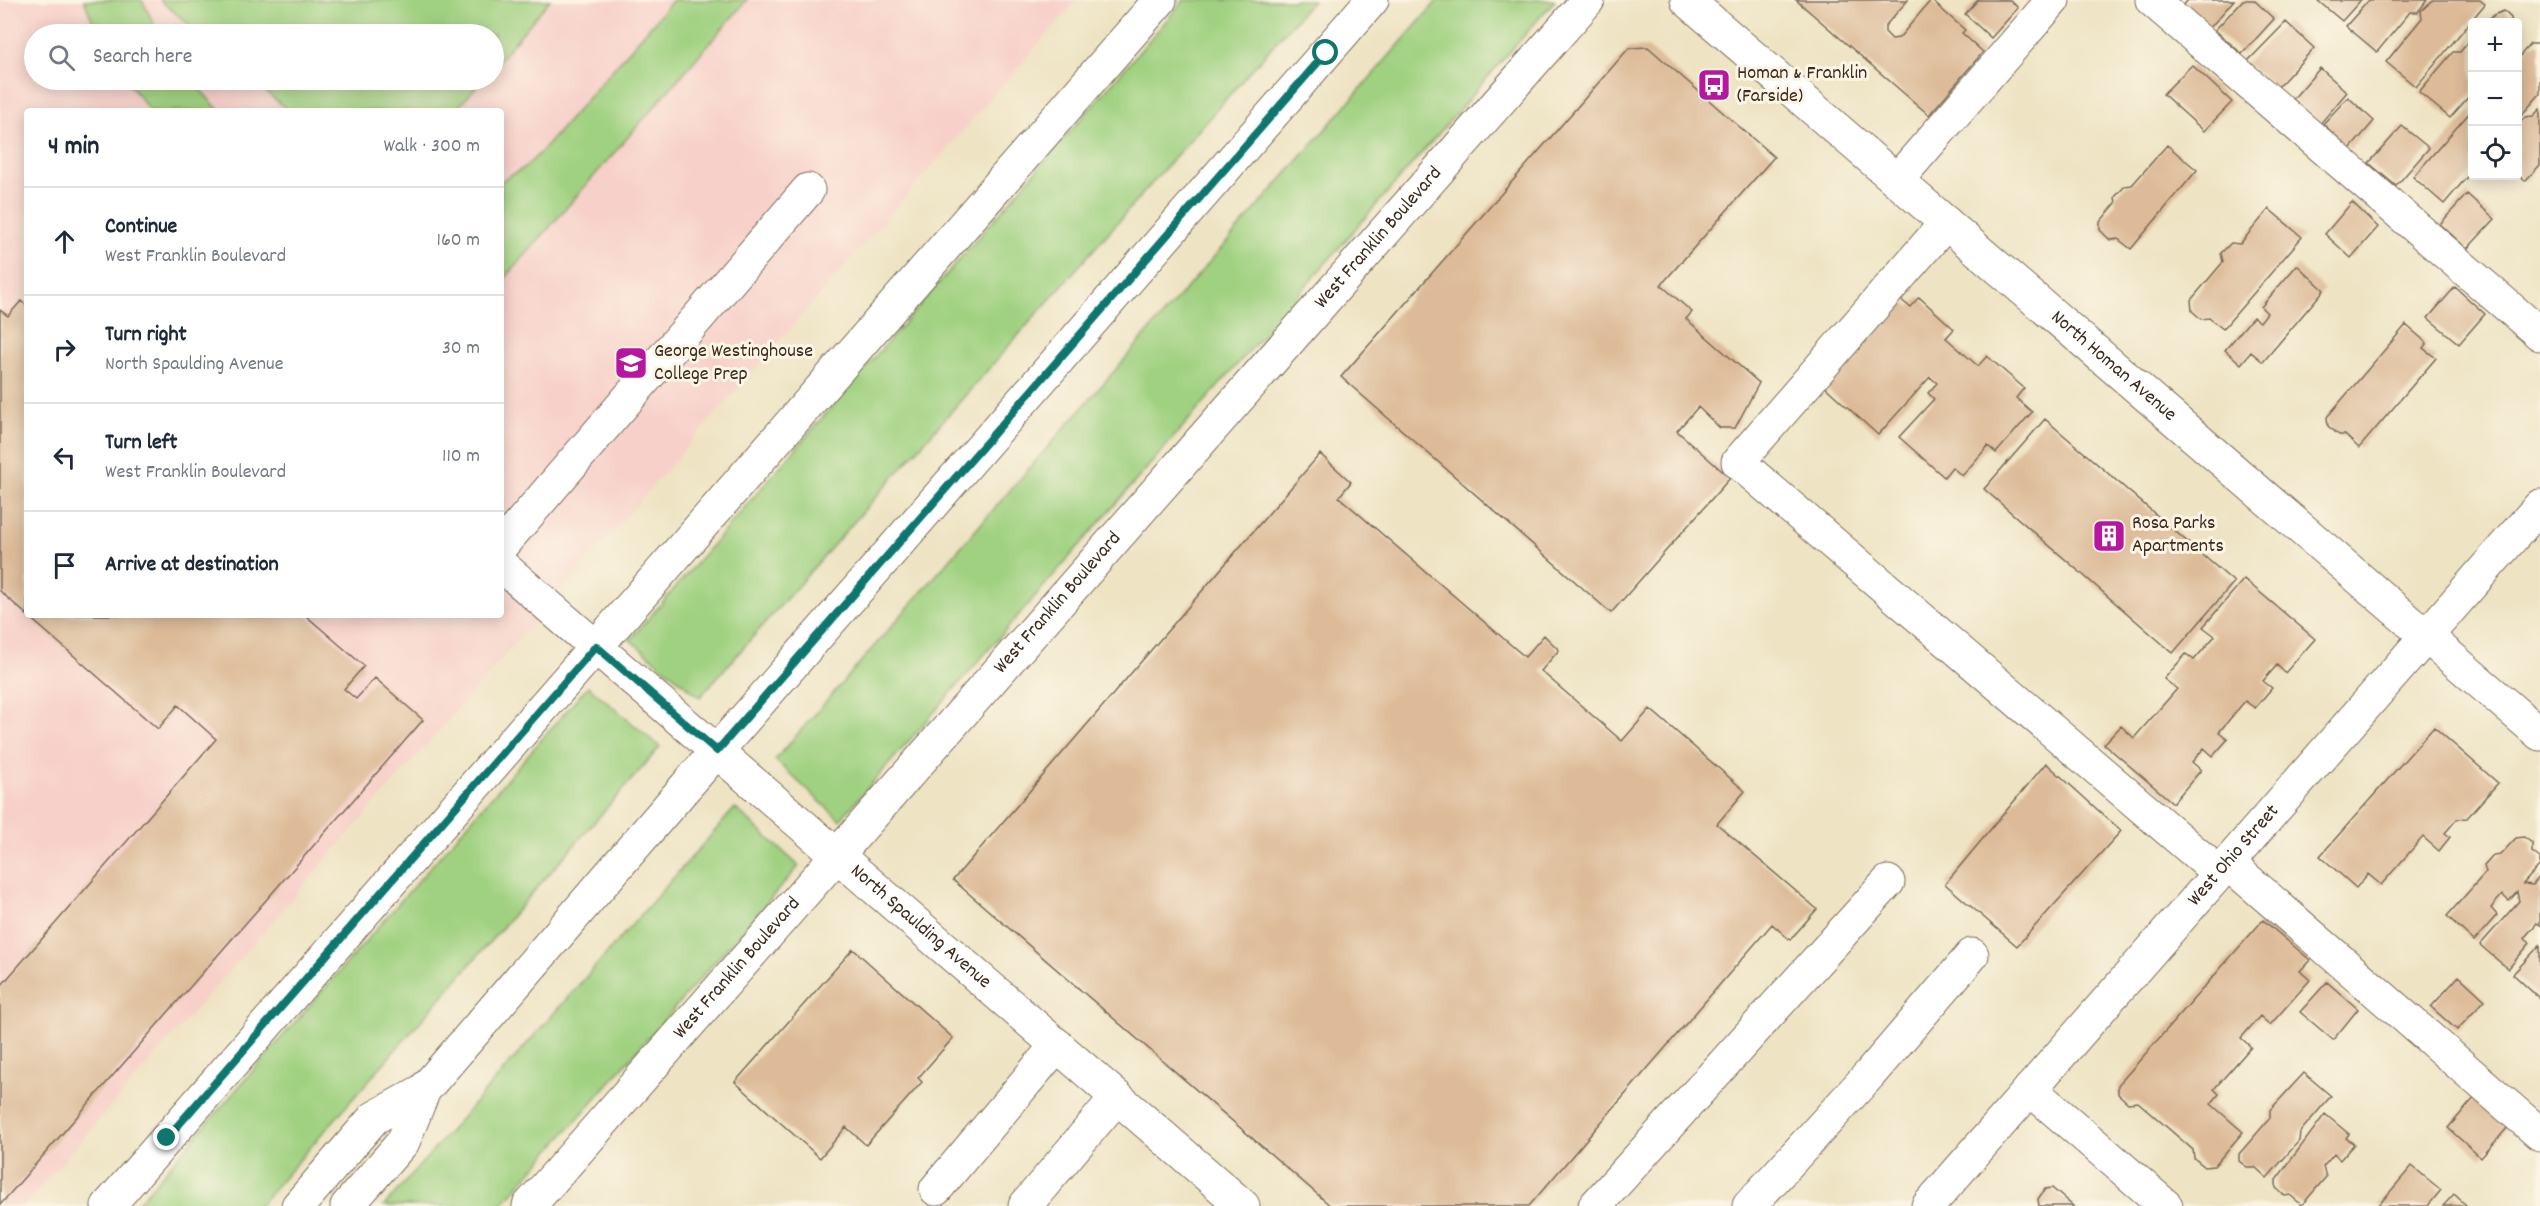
<!DOCTYPE html>
<meta charset="utf-8">
<style>
:root{--surface:#fff;--page:#f2f2f3;--text:#1f2937;--muted:#747a83;--line:#e0e1e3}
body{margin:0;font-family:Dekko,sans-serif;background:var(--page);color:var(--text)}
.controls{position:absolute;right:18px;top:18px;display:grid;overflow:hidden;border-radius:6px;box-shadow:0 3px 15px #0003}
.controls button{width:54px;height:54px;display:grid;place-items:center;padding:0;border:0;border-bottom:2px solid var(--line);background:var(--surface);color:var(--text);font:30px sans-serif}
.stop{position:absolute;width:18px;height:18px;margin:-14px;border:4px solid #0f766e;border-radius:50%;background:#fff}
.stop.end{background:#0f766e;border-color:#fff;box-shadow:0 2px 6px #0008}
.list{margin:0;padding:0;list-style:none}
h2{display:flex;justify-content:space-between;align-items:center;height:78px;margin:0;padding:0 24px;font-size:26px}
h2 small{font-size:20px;font-weight:400;color:var(--muted)}
.list li{display:grid;grid-template-columns:39px 1fr auto;gap:18px;align-items:center;box-sizing:border-box;height:108px;padding:0 24px;border-top:2px solid var(--line)}
.list b{display:block;font-size:22px;white-space:nowrap}
.list p{margin:0;font-size:20px;white-space:nowrap;color:var(--muted)}
.list em{font-size:20px;font-style:normal;color:var(--muted)}
.icon{flex:none;width:33px;height:33px;fill:none;stroke:currentColor;stroke-width:2;stroke-linecap:round;stroke-linejoin:round}
.map{position:relative;flex:none;width:2540px;height:1206px;overflow:hidden}
.search{position:absolute;background:var(--surface);box-shadow:0 3px 15px #0003;left:24px;top:24px;width:480px;height:66px;display:flex;align-items:center;gap:15px;box-sizing:border-box;padding:0 21px;border-radius:33px;color:var(--muted);font-size:22px}
.panel{position:absolute;background:var(--surface);box-shadow:0 3px 15px #0003;left:24px;top:108px;width:480px;height:510px;border-radius:6px}
.map>svg:first-child{display:block}
.built{fill:#f7d0c9;fill-rule:evenodd}
.green{fill:#a0d181;stroke:#6e7e50;stroke-width:1.5}
.building{fill:#db9}
.lines{fill:none;stroke-linecap:round;stroke-linejoin:round}
.minor-casing{stroke:#7a6b58;stroke-width:35}
.minor{stroke:#fff;stroke-width:33}
.route{stroke:#0f766e;stroke-width:8}
.labels{text-anchor:middle;dominant-baseline:central;stroke-width:6;stroke-linejoin:round;paint-order:stroke}
.poi-label{font-size:20px;fill:#3b2a1e;stroke:#fcf5e5;text-anchor:start}
.street-label{font-size:20px;fill:#3b2a1e;stroke:#fcf5e5}
</style>
<div class="map">
<svg width="2540" height="1206" viewBox="0 0 2540 1206">
<rect width="100%" height="100%" fill="#fcf5e5"/>
<filter id="ink" filterUnits="userSpaceOnUse"><feTurbulence type="fractalNoise" baseFrequency=".0167" numOctaves="2"/><feDisplacementMap in="SourceGraphic" scale="12" xChannelSelector="R" yChannelSelector="G"/><feConvolveMatrix kernelMatrix="1 2 1 2 8 2 1 2 1" color-interpolation-filters="sRGB"/></filter>
<filter id="wash" filterUnits="userSpaceOnUse"><feTurbulence type="fractalNoise" baseFrequency=".008" numOctaves="4" result="noise"/><feDisplacementMap in="SourceGraphic" scale="24" xChannelSelector="R" yChannelSelector="G"/><feGaussianBlur stdDeviation="1.35" result="paint"/><feColorMatrix in="noise" values="0 0 0 0 0 0 0 0 0 0 0 0 0 0 0 0 0 1.4 0 .05"/><feComposite in="paint" operator="in"/></filter>
<g filter="url(#wash)">
<rect width="100%" height="100%" fill="#eee3c3"/>
<path class="built" d="M 0,0 L 1077,0 L 24,1206 L 0,1206 ZM 34,34 L 494,34 L 494,80 L 34,80 ZM 27,111 L 501,111 L 501,615 L 27,615 Z"/>
<path class="green" d="M 84,0 L 142,0 L 159,34 L 98,34 Z
M 160,0 L 550,0 L 494,66 L 494,34 L 200,34 Z
M 673,0 L 747,0 L 501,283 L 501,181 L 524,168 L 542,151 Z
M 1184,0 L 1313,0 L 700,697 L 630,640 Z
M 1438,0 L 1555,0 L 840,820 L 775,760 Z
M 126,80 L 191,80 L 220,111 L 150,111 Z
M 252,80 L 482,80 L 455,111 L 289,111 Z
M 588,686 L 660,747 L 259,1206 L 135,1206 Z
M 735,808 L 799,866 L 501,1206 L 384,1206 Z"/>
<g id="blocks">
<path class="building" d="M 1796,0 L 1908,0 L 1885,26 L 1885,32 L 1892,39 L 1899,38 L 1931,0 L 1965,30 L 1962,33 L 1983,52 L 1929,115 Z
M 1978,0 L 2010,0 L 2018,8 L 1991,38 L 1965,14 Z
M 2188,0 L 2234,0 L 2209,29 L 2182,7 Z
M 2243,0 L 2254,0 L 2274,19 L 2242,54 L 2215,30 Z
M 2317,0 L 2361,0 L 2342,21 Z
M 2369,0 L 2427,0 L 2418,12 L 2410,12 L 2377,52 L 2346,26 Z
M 2433,0 L 2480,0 L 2485,4 L 2416,87 L 2386,62 L 2422,18 L 2421,11 Z
M 2504,11 L 2511,18 L 2512,22 L 2487,22 L 2494,15 Z
M 2286,22 L 2314,48 L 2277,88 L 2246,63 Z
M 2472,38 L 2472,93 L 2450,118 L 2419,92 L 2453,52 L 2460,52 Z
M 2530,44 L 2540,44 L 2540,94 L 2518,119 L 2518,58 Z
M 1648,47 L 1774,157 L 1661,285 L 1692,312 L 1686,319 L 1759,383 L 1735,428 L 1720,428 L 1698,407 L 1677,431 L 1730,478 L 1611,613 L 1341,377 L 1629,48 Z
M 2192,65 L 2232,102 L 2204,131 L 2163,94 Z
M 2320,68 L 2347,92 L 2320,124 L 2293,99 Z
M 2348,97 L 2374,121 L 2350,149 L 2323,124 Z
M 2540,109 L 2540,165 L 2525,181 L 2518,175 L 2518,126 L 2525,117 L 2533,116 Z
M 2472,110 L 2472,171 L 2444,204 L 2413,177 Z
M 2402,126 L 2429,148 L 2396,186 L 2369,163 Z
M 2167,145 L 2197,170 L 2131,249 L 2118,239 L 2110,240 L 2100,230 L 2100,222 L 2116,203 L 2115,197 L 2125,186 L 2132,185 Z
M 2467,194 L 2495,219 L 2467,249 L 2440,224 Z
M 2352,202 L 2378,227 L 2351,258 L 2325,234 Z
M 2269,209 L 2302,237 L 2223,329 L 2209,318 L 2201,319 L 2192,311 L 2191,300 L 2223,262 L 2221,253 L 2231,243 L 2240,244 Z
M 2297,265 L 2324,290 L 2263,362 L 2251,352 L 2241,364 L 2225,350 L 2253,317 L 2260,322 L 2267,313 L 2261,307 Z
M 2455,287 L 2485,314 L 2459,344 L 2428,318 Z
M 1895,295 L 1910,307 L 1919,297 L 1954,329 L 1946,338 L 1978,366 L 1987,356 L 2024,388 L 2016,398 L 2032,412 L 1996,453 L 1988,446 L 1962,476 L 1952,467 L 1944,477 L 1899,437 L 1934,399 L 1928,393 L 1937,383 L 1930,377 L 1878,435 L 1823,385 Z
M 21,301 L 27,306 L 27,615 L 0,591 L 0,310 L 8,316 Z
M 2406,325 L 2427,343 L 2423,348 L 2436,358 L 2359,448 L 2345,435 L 2339,435 L 2328,426 L 2327,417 Z
M 2045,419 L 2234,582 L 2173,653 L 1984,489 Z
M 1320,454 L 1351,482 L 1339,497 L 1525,657 L 1544,635 L 1559,650 L 1541,671 L 1622,741 L 1650,709 L 1745,791 L 1717,824 L 1817,909 L 1790,940 L 1772,924 L 1529,1206 L 1331,1206 L 953,880 Z
M 2244,579 L 2315,639 L 2285,673 L 2277,665 L 2263,681 L 2272,688 L 2255,708 L 2245,701 L 2219,732 L 2228,739 L 2213,756 L 2204,748 L 2192,762 L 2201,770 L 2173,803 L 2104,744 L 2121,726 L 2134,738 L 2177,689 L 2164,679 L 2186,654 L 2194,660 L 2215,636 L 2203,627 Z
M 27,615 L 305,615 L 364,666 L 344,689 L 356,699 L 375,678 L 423,720 L 0,1205 L 0,987 L 216,739 L 178,705 L 158,729 Z
M 2434,727 L 2498,783 L 2467,818 L 2457,819 L 2445,833 L 2450,837 L 2439,851 L 2423,837 L 2381,885 L 2368,874 L 2356,888 L 2320,856 Z
M 2046,763 L 2121,831 L 2017,946 L 1945,884 Z
M 2524,837 L 2532,843 L 2532,852 L 2540,858 L 2540,865 L 2523,884 L 2533,885 L 2540,876 L 2540,925 L 2537,923 L 2524,938 L 2530,943 L 2508,969 L 2480,945 L 2519,901 L 2517,892 L 2509,901 L 2502,895 L 2491,908 L 2497,915 L 2474,941 L 2447,916 L 2486,872 L 2484,866 L 2493,856 L 2500,855 L 2516,838 Z
M 2263,920 L 2310,960 L 2300,971 L 2310,980 L 2270,1025 L 2260,1016 L 2241,1038 L 2251,1047 L 2214,1089 L 2219,1094 L 2211,1104 L 2243,1132 L 2214,1166 L 2205,1167 L 2194,1158 L 2193,1150 L 2138,1102 L 2128,1103 L 2118,1094 L 2118,1085 Z
M 2540,945 L 2540,999 L 2513,974 Z
M 853,949 L 953,1038 L 918,1078 L 922,1082 L 866,1145 L 846,1127 L 820,1158 L 735,1082 Z
M 2459,976 L 2485,1000 L 2457,1030 L 2431,1007 Z
M 2327,982 L 2358,1009 L 2333,1040 L 2300,1012 Z
M 2304,1073 L 2331,1096 L 2300,1132 L 2299,1141 L 2267,1178 L 2255,1167 L 2247,1167 L 2239,1161 L 2239,1154 L 2270,1118 L 2270,1110 Z
M 2475,1097 L 2508,1127 L 2481,1158 L 2448,1128 Z
M 2325,1114 L 2349,1134 L 2346,1138 L 2354,1144 L 2340,1160 L 2334,1154 L 2323,1167 L 2326,1177 L 2302,1205 L 2290,1195 L 2285,1196 L 2276,1188 L 2276,1180 Z
M 2412,1166 L 2441,1190 L 2428,1206 L 2378,1206 Z
M 2052,1188 L 2073,1206 L 2039,1206 L 2038,1199 L 2045,1189 Z
M 2454,1194 L 2467,1206 L 2443,1206 Z"/>
</g>
</g>
<g filter="url(#ink)">
<use href="#blocks" fill-opacity="0" stroke="#7a6b58" stroke-width="1.5"/>
<g class="lines">
<g class="minor-casing">
<g id="minor">
<path id="s1" d="M 1687,0 L 2540,734"/>
<path d="M 2152,0 L 2540,334"/>
<path d="M 1897,180 L 2053,0"/>
<path d="M 1946,223 L 1738,462 L 2219,873"/>
<path d="M 501,546 L 808,190"/>
<path id="s2" d="M 501,565 L 1243,1206"/>
<path d="M 2228,863 L 2540,1134"/>
<path d="M 2030,1089 L 2166,1206"/>
<path d="M 936,1189 L 1057,1045"/>
<path d="M 108,1206 L 1160,0"/>
<path d="M 298,1206 L 374,1118 L 424,1090"/>
<path d="M 347,1206 L 403,1142 L 424,1090 L 681,792 L 1372,0"/>
<path id="s3" d="M 529,1206 L 1588,0"/>
<path d="M 1025,1206 L 1117,1097"/>
<path d="M 1595,1206 L 1888,882"/>
<path d="M 1749,1206 L 1869,1075 L 1972,955"/>
<path id="s4" d="M 1928,1206 L 2540,506"/>
</g>
</g>
<use href="#minor" class="minor"/>
</g>
</g>
<g class="lines" filter="url(#ink)">
<path class="route" d="M 167,1138 L 596,646 L 717,751 L 1326,53"/>
</g>
<defs>
<g id="bus-square" transform="scale(1.725)"><rect x="-9" y="-9" width="18" height="18" rx="4" fill="#b5179e" stroke="#fcf5e5"/><path d="M-5-6H5V4H4V6H2V4H-2V6H-4V4H-5ZM-3.5-4V0h7V-4ZM-3.5 1.2v1.5H-2V1.2ZM2 1.2v1.5H3.5V1.2Z" fill="#fff"/></g>
<g id="school-square" transform="scale(1.725)"><rect x="-9" y="-9" width="18" height="18" rx="4" fill="#b5179e" stroke="#fcf5e5"/><path d="M0-5L7-2L0 1L-7-2ZM-4 1L0 2.5L4 1V4Q0 6-4 4Z" fill="#fff"/></g>
<g id="building-square" transform="scale(1.725)"><rect x="-9" y="-9" width="18" height="18" rx="4" fill="#b5179e" stroke="#fcf5e5"/><path d="M-4-6H4V6H1V3H-1V6H-4ZM-2.5-4.3h1.7v1.8h-1.7ZM.8-4.3h1.7v1.8H.8ZM-2.5-1h1.7V.8h-1.7ZM.8-1h1.7V.8H.8Z" fill="#fff"/></g>
</defs>
<g fill-rule="evenodd">
<use href="#bus-square" x="1714" y="85"/>
<use href="#school-square" x="631" y="363"/>
<use href="#building-square" x="2109" y="536"/>
</g>
<g class="labels">
<g class="poi-label">
<text x="1737" y="74">Homan &amp; Franklin<tspan x="1737" dy="23">(Farside)</tspan></text>
<text x="654" y="352">George Westinghouse<tspan x="654" dy="23">College Prep</tspan></text>
<text x="2132" y="524">Rosa Parks<tspan x="2132" dy="23">Apartments</tspan></text>
</g>
<g class="street-label">
<text stroke="none"><textPath href="#s3" startOffset="1288">West Franklin Boulevard</textPath></text>
<text stroke="none"><textPath href="#s1" startOffset="562">North Homan Avenue</textPath></text>
<text stroke="none"><textPath href="#s3" startOffset="802">West Franklin Boulevard</textPath></text>
<text stroke="none"><textPath href="#s4" startOffset="465">West Ohio Street</textPath></text>
<text stroke="none"><textPath href="#s2" startOffset="554">North Spaulding Avenue</textPath></text>
<text stroke="none"><textPath href="#s3" startOffset="316">West Franklin Boulevard</textPath></text>
</g>
</g>
</svg>
<div class="controls">
<button>+</button>
<button>−</button>
<button><svg class="icon" aria-label="locate" viewBox="0 0 24 24"><circle cx="12" cy="12" r="6"/><path d="M12 2v4M12 18v4M2 12h4M18 12h4"/></svg></button>
</div>
<div class="stop" style="left:1326px;top:53px"></div>
<div class="stop end" style="left:167px;top:1138px"></div>
<div class="search"><svg class="icon" aria-label="search" viewBox="0 0 24 24"><circle cx="10" cy="10" r="6"/><path d="M15 15l6 6"/></svg>Search here</div>
<section class="panel">
<h2>4 min<small>Walk · 300 m</small></h2>
<ul class="list">
<li><svg class="icon" aria-label="ahead" viewBox="0 0 24 24"><path d="M12 20V5M6 11l6-6 6 6"/></svg><div><b>Continue</b><p>West Franklin Boulevard</p></div><em>160 m</em></li>
<li><svg class="icon" aria-label="right" viewBox="0 0 24 24"><path d="M7 20v-9h11M14 6l5 5-5 5"/></svg><div><b>Turn right</b><p>North Spaulding Avenue</p></div><em>30 m</em></li>
<li><svg class="icon" aria-label="left" viewBox="0 0 24 24"><path d="M17 20v-9H6M10 6l-5 5 5 5"/></svg><div><b>Turn left</b><p>West Franklin Boulevard</p></div><em>110 m</em></li>
<li><svg class="icon" aria-label="arrive" viewBox="0 0 24 24"><path d="M6 21V4h12l-3 4 3 4H6"/></svg><div><b>Arrive at destination</b></div></li>
</ul>
</section>
</div>
